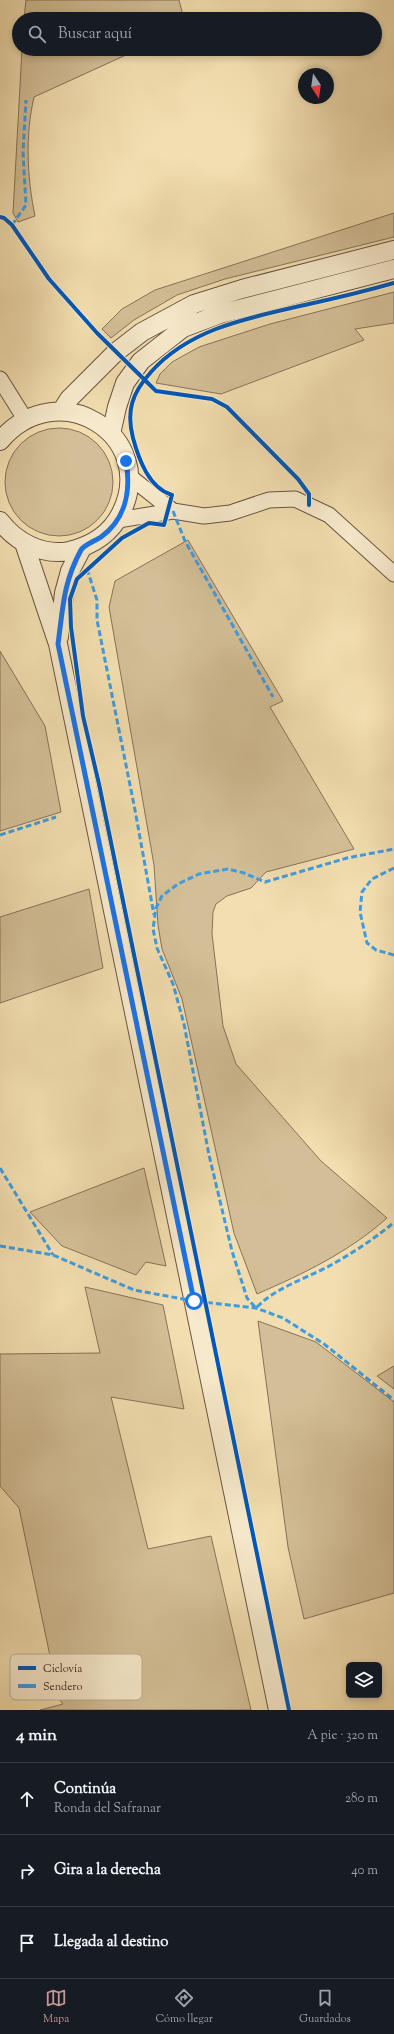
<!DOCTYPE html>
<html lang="es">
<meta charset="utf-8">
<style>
:root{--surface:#171b24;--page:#242831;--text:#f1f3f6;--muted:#9ea1a6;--line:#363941;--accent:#c59692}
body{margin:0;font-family:"Sorts Mill Goudy",serif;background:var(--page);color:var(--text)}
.controls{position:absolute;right:12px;bottom:12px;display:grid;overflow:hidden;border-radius:6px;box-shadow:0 2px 6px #0003}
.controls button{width:36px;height:36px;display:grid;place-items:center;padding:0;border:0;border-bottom:1px solid var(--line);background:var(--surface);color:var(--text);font:20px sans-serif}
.compass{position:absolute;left:298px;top:68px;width:36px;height:36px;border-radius:50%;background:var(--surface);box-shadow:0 2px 6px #0003;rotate:167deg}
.stop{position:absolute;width:12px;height:12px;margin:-9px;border:3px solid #1a73e8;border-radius:50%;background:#fff}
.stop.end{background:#1a73e8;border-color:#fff;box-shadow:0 1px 4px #0008}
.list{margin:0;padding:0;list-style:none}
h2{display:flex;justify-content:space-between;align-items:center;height:52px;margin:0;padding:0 16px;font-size:17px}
h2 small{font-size:13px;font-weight:400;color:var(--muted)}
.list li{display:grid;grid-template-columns:26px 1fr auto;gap:12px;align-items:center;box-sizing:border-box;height:72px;padding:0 16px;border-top:1px solid var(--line)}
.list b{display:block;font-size:15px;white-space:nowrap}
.list p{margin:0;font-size:13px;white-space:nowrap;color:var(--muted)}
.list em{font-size:13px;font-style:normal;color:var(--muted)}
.icon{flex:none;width:22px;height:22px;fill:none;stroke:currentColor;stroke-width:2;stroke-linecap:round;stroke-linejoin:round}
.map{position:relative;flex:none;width:394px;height:1710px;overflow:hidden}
.search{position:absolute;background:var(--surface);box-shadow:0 2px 6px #0003;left:12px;right:12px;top:12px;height:44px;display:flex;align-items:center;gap:10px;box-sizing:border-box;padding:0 14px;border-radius:22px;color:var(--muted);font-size:15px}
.sheet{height:268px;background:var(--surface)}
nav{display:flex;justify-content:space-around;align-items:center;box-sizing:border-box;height:56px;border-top:1px solid var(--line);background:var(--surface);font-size:11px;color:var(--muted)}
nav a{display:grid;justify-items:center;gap:2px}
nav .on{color:var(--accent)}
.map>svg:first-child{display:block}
.green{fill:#d3bf97;stroke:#87725b}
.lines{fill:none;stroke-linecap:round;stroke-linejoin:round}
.minor-casing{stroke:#695443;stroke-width:17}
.tertiary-casing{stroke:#695443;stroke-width:20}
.minor{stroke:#f7eacc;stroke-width:15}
.tertiary{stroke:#f7eacc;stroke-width:18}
.quiet{stroke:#3f9ce0;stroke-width:3;stroke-dasharray:6 3;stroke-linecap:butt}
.cycleway-casing{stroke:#f7eacc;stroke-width:6}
.cycleway{stroke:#0057b8;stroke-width:4}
.route{stroke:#1a73e8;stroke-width:5}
.key{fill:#f7eacc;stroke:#bfaf98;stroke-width:1}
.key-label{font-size:11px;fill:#3b261f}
</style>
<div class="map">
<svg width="394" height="1710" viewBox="0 0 394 1710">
<rect width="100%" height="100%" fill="#f2deb0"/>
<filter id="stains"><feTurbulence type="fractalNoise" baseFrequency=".005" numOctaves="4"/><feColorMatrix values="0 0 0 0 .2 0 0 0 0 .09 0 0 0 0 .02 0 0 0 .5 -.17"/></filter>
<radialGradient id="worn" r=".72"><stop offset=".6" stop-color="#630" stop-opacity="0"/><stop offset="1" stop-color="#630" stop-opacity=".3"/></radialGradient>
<path class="green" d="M 26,0 L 179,0 L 184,19 L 24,19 Z
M 22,49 L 139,49 L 34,97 C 25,136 27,177 35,216 L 18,222 L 13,213 Z
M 394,213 L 394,237 L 225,279 L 177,295 L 134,320 L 111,338 L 102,329 L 122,309 L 155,290 Z
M 394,292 L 394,323 L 355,329 L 364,340 L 221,394 L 156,383 L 160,374 L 172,362 L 199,347 L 270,324 Z
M5 482a54 54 0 1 1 108 0a54 54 0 1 1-108 0Z
M 188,540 L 283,701 L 270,707 L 354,849 L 266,872 L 251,888 L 227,896 L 216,904 L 213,912 L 212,934 L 223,1026 L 236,1064 L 321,1161 L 387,1218 C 349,1252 303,1274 257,1294 L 234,1233 L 182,999 L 162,949 L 158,925 L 154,865 L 109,607 L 115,581 Z
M 0,651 L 45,726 L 61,812 L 0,831 Z
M 89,889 L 103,968 L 0,1003 L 0,917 Z
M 144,1168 L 166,1266 L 146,1262 L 136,1275 L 62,1246 L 30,1212 Z
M 85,1287 L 163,1305 L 184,1409 L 111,1397 L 148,1549 L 211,1536 L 251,1710 L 40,1710 L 63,1704 L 59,1699 L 19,1508 L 0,1486 L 0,1354 L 100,1353 Z
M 258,1321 L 316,1342 L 394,1402 L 394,1593 L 304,1619 L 288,1547 Z
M 394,1366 L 394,1389 L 377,1376 Z"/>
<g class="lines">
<g class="minor-casing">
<path id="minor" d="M 0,379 L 25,419
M 129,476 L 173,511
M 118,520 L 173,511 L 204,516 L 230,513 L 269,500 L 295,499 L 329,515 L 394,574"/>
</g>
<g class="tertiary-casing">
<path id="tertiary" d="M 62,410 L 69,399 L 116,352 L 142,332 L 194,304 L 242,289 L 394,250
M 111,434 L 117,407 L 125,383 L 141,361 L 183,328 L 220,314 L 394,269
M 0,441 C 58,372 159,436 121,513 C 110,535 91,546 69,551 C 42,556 16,542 0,521
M 24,543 L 58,644 L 278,1710
M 59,637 L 64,593 L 70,571 L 82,548"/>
</g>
<use href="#minor" class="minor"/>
<use href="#tertiary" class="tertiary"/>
<path class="quiet" d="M 12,225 L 26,205 L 23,152 L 26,100
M 173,511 L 185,541 L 273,697
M 87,569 L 97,600 L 97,620 L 135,810 L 154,915
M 0,835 L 56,817
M 394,868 L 372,879 L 362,892 L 360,912 L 367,943 L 376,950 L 394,955
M 0,1168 L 53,1255
M 392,1224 C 374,1239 354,1252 333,1264 C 308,1278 276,1287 256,1308 L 247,1298 L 232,1251 L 209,1155 L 184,1024 L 173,984 L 157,948 L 153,929 L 156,908 L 162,896 L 178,884 L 199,874 L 228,869 L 244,873 L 265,882 L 347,858 L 394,849
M 0,1246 L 53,1255 L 134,1290 L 194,1301 L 256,1308 L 283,1318 L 324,1344 L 394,1400"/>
<g class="cycleway-casing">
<path id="cycleway" d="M 0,217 L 4,218 L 12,225 L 49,279 L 97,333 L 156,391 L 212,399 L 227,407 L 298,479 L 309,494 L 309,505
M 289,1710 L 99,784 L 83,716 L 71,627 L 70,599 L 77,579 L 122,538 L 149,523 L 164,525 L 172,495 C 149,488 139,460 133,438 C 126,411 132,393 151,372 C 191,327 253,317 309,304 C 337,298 366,291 394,283"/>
</g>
<use href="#cycleway" class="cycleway"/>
</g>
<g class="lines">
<path class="route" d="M 126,461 C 131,490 126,519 101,537 C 95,541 84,545 81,550 C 63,583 63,608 58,644 L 194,1301"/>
</g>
<rect x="10" y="1654" width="132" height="46" rx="6" class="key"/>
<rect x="18" y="1666" width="18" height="4" fill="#0057b8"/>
<rect x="18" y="1684" width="18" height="4" fill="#3f9ce0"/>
<g class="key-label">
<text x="43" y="1672">Ciclovía</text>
<text x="43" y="1690">Sendero</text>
</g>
<rect width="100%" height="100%" filter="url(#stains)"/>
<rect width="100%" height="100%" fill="url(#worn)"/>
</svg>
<div class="controls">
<button><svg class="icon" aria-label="layers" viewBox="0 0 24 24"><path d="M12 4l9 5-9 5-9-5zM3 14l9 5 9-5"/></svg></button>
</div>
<svg class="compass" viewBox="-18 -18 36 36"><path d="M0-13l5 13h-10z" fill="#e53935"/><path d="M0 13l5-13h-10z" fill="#9ea1a6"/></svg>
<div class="stop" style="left:194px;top:1301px"></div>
<div class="stop end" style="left:126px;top:461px"></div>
<div class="search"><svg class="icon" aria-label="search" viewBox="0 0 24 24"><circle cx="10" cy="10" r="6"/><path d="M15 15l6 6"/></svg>Buscar aquí</div>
</div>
<section class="sheet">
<h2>4 min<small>A pie · 320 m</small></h2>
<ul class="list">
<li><svg class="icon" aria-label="ahead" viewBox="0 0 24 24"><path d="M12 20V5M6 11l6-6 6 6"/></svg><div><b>Continúa</b><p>Ronda del Safranar</p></div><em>280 m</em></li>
<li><svg class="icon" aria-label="right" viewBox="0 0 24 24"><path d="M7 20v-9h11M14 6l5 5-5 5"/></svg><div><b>Gira a la derecha</b></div><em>40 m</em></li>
<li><svg class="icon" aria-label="arrive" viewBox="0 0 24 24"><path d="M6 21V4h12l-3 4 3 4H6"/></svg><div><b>Llegada al destino</b></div></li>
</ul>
</section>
<nav>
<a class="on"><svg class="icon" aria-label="map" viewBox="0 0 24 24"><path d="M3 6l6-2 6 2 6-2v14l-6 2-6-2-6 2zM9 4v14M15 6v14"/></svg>Mapa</a>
<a><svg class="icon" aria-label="directions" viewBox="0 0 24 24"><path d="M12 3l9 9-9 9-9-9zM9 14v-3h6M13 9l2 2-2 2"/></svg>Cómo llegar</a>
<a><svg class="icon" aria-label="saved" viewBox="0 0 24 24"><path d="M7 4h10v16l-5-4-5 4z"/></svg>Guardados</a>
</nav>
